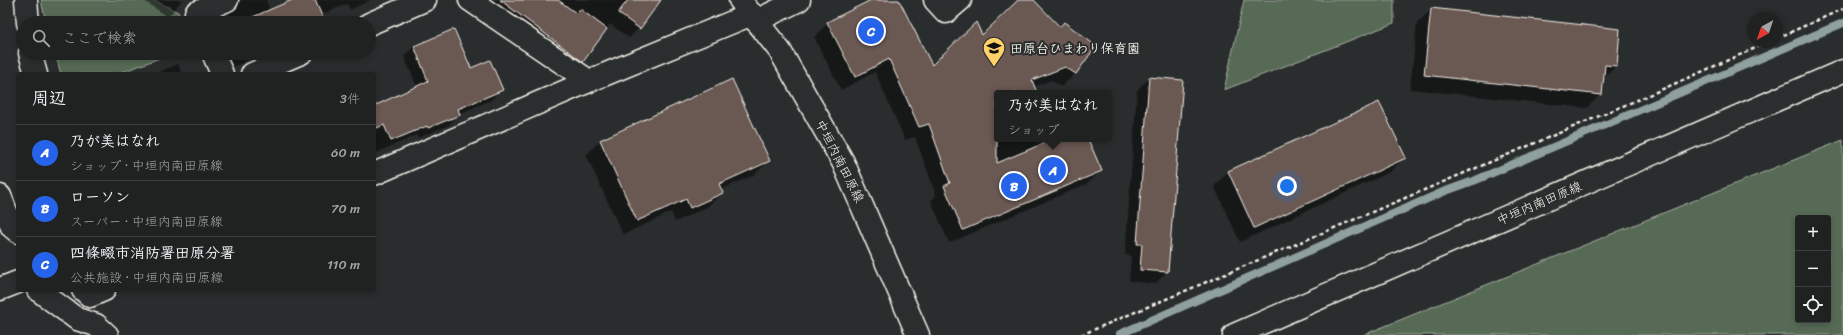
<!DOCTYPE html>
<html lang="ja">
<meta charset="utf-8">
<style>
:root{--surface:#202222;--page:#2d2f2f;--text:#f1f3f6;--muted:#a2a4a5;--line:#3d3f40;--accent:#2563eb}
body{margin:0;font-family:Sriracha,"Klee One",sans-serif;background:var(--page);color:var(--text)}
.controls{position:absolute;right:12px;bottom:12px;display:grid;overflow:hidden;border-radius:4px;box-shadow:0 2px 6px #0003}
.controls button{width:36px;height:36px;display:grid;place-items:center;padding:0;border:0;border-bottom:1px solid var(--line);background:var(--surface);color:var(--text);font:20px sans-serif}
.compass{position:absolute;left:1747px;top:12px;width:36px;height:36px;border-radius:50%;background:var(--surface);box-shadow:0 2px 6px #0003;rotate:220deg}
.you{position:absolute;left:1287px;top:186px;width:14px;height:14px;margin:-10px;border:3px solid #fff;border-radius:50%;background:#1a73e8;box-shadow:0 0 0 6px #1a73e833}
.badge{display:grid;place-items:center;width:26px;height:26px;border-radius:50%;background:var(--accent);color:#fff;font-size:13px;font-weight:700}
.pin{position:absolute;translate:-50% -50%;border:2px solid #fff;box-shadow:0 1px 4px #0006}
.popup{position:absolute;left:994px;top:90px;width:118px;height:52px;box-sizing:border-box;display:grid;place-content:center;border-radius:4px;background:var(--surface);filter:drop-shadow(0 1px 3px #0005);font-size:13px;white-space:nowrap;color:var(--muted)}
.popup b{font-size:15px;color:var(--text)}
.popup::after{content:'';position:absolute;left:50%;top:100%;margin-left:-8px;border:8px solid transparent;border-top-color:var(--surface)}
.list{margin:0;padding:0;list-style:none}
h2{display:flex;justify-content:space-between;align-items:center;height:52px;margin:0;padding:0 16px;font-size:17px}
h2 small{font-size:13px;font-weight:400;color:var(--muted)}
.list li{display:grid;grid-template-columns:26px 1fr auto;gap:12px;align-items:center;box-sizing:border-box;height:56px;padding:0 16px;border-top:1px solid var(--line)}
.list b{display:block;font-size:15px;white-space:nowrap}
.list p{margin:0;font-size:13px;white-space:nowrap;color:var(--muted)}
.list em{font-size:13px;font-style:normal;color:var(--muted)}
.icon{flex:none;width:22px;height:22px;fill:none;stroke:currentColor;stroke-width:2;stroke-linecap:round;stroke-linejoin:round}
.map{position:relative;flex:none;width:1843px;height:335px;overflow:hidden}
.search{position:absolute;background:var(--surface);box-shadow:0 2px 6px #0003;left:16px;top:16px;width:360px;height:44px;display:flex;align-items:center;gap:10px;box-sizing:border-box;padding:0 14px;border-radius:22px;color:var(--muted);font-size:15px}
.panel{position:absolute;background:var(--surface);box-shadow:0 2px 6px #0003;left:16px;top:72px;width:360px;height:220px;border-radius:4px}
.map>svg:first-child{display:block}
.green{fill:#566b56;stroke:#a5ae9f;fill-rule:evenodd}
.shadow{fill:#0007}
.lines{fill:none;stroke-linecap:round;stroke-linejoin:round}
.stream{stroke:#8fa09e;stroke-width:8}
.building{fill:#6a5952;stroke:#f4f1e8}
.minor-casing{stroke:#f4f1e8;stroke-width:25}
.major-casing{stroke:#f4f1e8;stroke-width:25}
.path{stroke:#f4f1e8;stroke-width:2.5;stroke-dasharray:4 3;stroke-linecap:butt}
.minor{stroke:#2a2d2e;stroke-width:22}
.major{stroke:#2a2d2e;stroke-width:22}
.labels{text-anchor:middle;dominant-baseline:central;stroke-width:4;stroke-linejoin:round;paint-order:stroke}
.poi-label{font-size:13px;font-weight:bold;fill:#f4f1e8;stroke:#2a2d2e;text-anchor:start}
.street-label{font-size:13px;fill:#f4f1e8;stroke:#2a2d2e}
</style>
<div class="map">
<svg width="1843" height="335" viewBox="0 0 1843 335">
<rect width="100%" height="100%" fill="#2a2d2e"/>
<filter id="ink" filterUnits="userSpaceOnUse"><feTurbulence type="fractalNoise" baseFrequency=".025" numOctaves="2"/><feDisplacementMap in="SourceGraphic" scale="8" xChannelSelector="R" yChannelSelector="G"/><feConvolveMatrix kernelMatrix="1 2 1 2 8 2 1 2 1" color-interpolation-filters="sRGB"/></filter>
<g filter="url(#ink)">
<path class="green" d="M 41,0 L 154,0 L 178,12 L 183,23 L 46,23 Z
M 1244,0 L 1394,0 L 1394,23 L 1224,90 Z
M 55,53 L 173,53 L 117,74 L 61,74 Z
M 1843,140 L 1843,335 L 1363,335 ZM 1798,218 L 1828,218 L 1828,320 L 1798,320 Z"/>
<path class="shadow" d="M 145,0 L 182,0 L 168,17 L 144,1 Z
M 225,0 L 266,0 L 270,11 L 294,0 L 371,0 L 350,10 L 347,4 L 321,15 L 324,23 L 225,23 L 224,21 L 230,13 L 229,6 Z
M 489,0 L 659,0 L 639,28 L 629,38 L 610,24 L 582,61 L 573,71 Z
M 873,0 L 898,0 L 932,67 L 982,36 L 1019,0 L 1033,0 L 1059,28 L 1094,46 L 1075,74 L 1061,87 L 1051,80 L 1033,87 L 1036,93 L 997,93 L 997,139 L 1087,139 L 1101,171 L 1087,184 L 949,243 L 931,201 L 936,195 L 915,137 L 905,140 L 875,72 L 841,90 L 814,37 L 828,23 Z
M 1432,9 L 1616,66 L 1603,79 L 1601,94 L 1587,108 L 1410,89 L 1417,23 Z
M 414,46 L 471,70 L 501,90 L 491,100 L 459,114 L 449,125 L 418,138 L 417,135 L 374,154 L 374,107 L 417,87 L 404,56 Z
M 224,53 L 265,53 L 230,68 Z
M 178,64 L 182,74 L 154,74 Z
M 1149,78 L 1182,81 L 1167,272 L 1155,284 L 1129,281 L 1131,256 L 1125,255 L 1137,90 Z
M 732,80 L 769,161 L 754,175 L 720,190 L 722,193 L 707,207 L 675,222 L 671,212 L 623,235 L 586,155 L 600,140 Z
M 1379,103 L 1404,158 L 1390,172 L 1240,242 L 1214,186 L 1228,172 Z"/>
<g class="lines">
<path class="stream" d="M 1120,334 L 1443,192 L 1476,180 L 1843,23"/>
</g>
<path class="building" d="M 292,0 L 315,0 L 325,23 L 239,23 Z
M 500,0 L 558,0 L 576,13 L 580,9 L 607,29 L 583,62 Z
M 628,0 L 661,0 L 640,29 L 618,13 Z
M 871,0 L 899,0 L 932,65 L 976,22 L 982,35 L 1018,0 L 1034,0 L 1060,27 L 1064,22 L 1096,46 L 1076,74 L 1065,67 L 1032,80 L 1037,93 L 997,93 L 997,163 L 1054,139 L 1088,139 L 1102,171 L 963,230 L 944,186 L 950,183 L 929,124 L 919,127 L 889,59 L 855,77 L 827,22 Z
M 1431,8 L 1620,29 L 1617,66 L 1605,65 L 1602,95 L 1424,75 Z
M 454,29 L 471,68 L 490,60 L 503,90 L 458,109 L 460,115 L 428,128 L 427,126 L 391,141 L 384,125 L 374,129 L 374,106 L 428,81 L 414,46 Z
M 1149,77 L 1183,80 L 1168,272 L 1140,270 L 1142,244 L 1137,244 Z
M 732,79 L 770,161 L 719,184 L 723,193 L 690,208 L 686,199 L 637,221 L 600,140 Z
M 1379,102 L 1406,158 L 1254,228 L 1228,171 Z"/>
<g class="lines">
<g class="minor-casing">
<path id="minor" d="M 26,0 L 28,23
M 470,0 L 589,81
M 935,0 L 946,12 L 960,0
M 756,21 L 799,0
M 200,23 L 196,13 L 227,0
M 369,24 L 425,0
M 30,53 L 36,74
M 213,53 L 222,74
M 252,74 L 301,53
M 374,174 L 589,81 L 752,14
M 0,196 L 12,227 L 18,232
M 0,289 L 18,282
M 38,290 L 77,319 L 96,325 L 107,335
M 83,290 L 90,296 L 104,290"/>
</g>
<g class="major-casing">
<path id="major" d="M 740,0 L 780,51 L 843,162 L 918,335
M 1234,335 L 1843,71"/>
</g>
<path class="path" d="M 1777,38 L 1843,9
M 1081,335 L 1656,92 L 1769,42"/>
<use href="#minor" class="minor"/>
<use href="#major" class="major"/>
</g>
</g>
<defs>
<g id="school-pin" transform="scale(1.15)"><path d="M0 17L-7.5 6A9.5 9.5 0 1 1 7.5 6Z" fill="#ffd166" stroke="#2a2d2e"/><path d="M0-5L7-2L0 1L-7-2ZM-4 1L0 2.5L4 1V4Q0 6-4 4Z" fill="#111"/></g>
</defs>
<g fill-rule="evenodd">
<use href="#school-pin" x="994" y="48"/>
</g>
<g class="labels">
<g class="poi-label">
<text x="1010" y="48">田原台ひまわり保育園</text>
</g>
<g class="street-label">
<text transform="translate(840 161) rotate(63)">中垣内南田原線</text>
<text transform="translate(1539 203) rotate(-23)">中垣内南田原線</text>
</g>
</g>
</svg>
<div class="controls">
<button>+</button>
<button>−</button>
<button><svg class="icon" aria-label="locate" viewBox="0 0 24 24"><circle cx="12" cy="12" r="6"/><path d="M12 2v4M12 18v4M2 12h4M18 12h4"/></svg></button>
</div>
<svg class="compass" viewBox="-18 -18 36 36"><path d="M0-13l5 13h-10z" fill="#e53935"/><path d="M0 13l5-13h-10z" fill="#a2a4a5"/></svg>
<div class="you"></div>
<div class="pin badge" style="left:1053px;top:170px">A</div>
<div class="popup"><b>乃が美はなれ</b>ショップ</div>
<div class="pin badge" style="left:1014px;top:186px">B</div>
<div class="pin badge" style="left:871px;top:31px">C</div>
<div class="search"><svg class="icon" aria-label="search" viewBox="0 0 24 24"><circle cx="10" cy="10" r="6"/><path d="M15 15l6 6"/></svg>ここで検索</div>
<section class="panel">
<h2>周辺<small>3件</small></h2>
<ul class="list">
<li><span class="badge">A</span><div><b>乃が美はなれ</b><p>ショップ · 中垣内南田原線</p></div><em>60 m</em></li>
<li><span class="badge">B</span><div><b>ローソン</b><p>スーパー · 中垣内南田原線</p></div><em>70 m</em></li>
<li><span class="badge">C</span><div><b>四條畷市消防署田原分署</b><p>公共施設 · 中垣内南田原線</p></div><em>110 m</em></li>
</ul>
</section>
</div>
